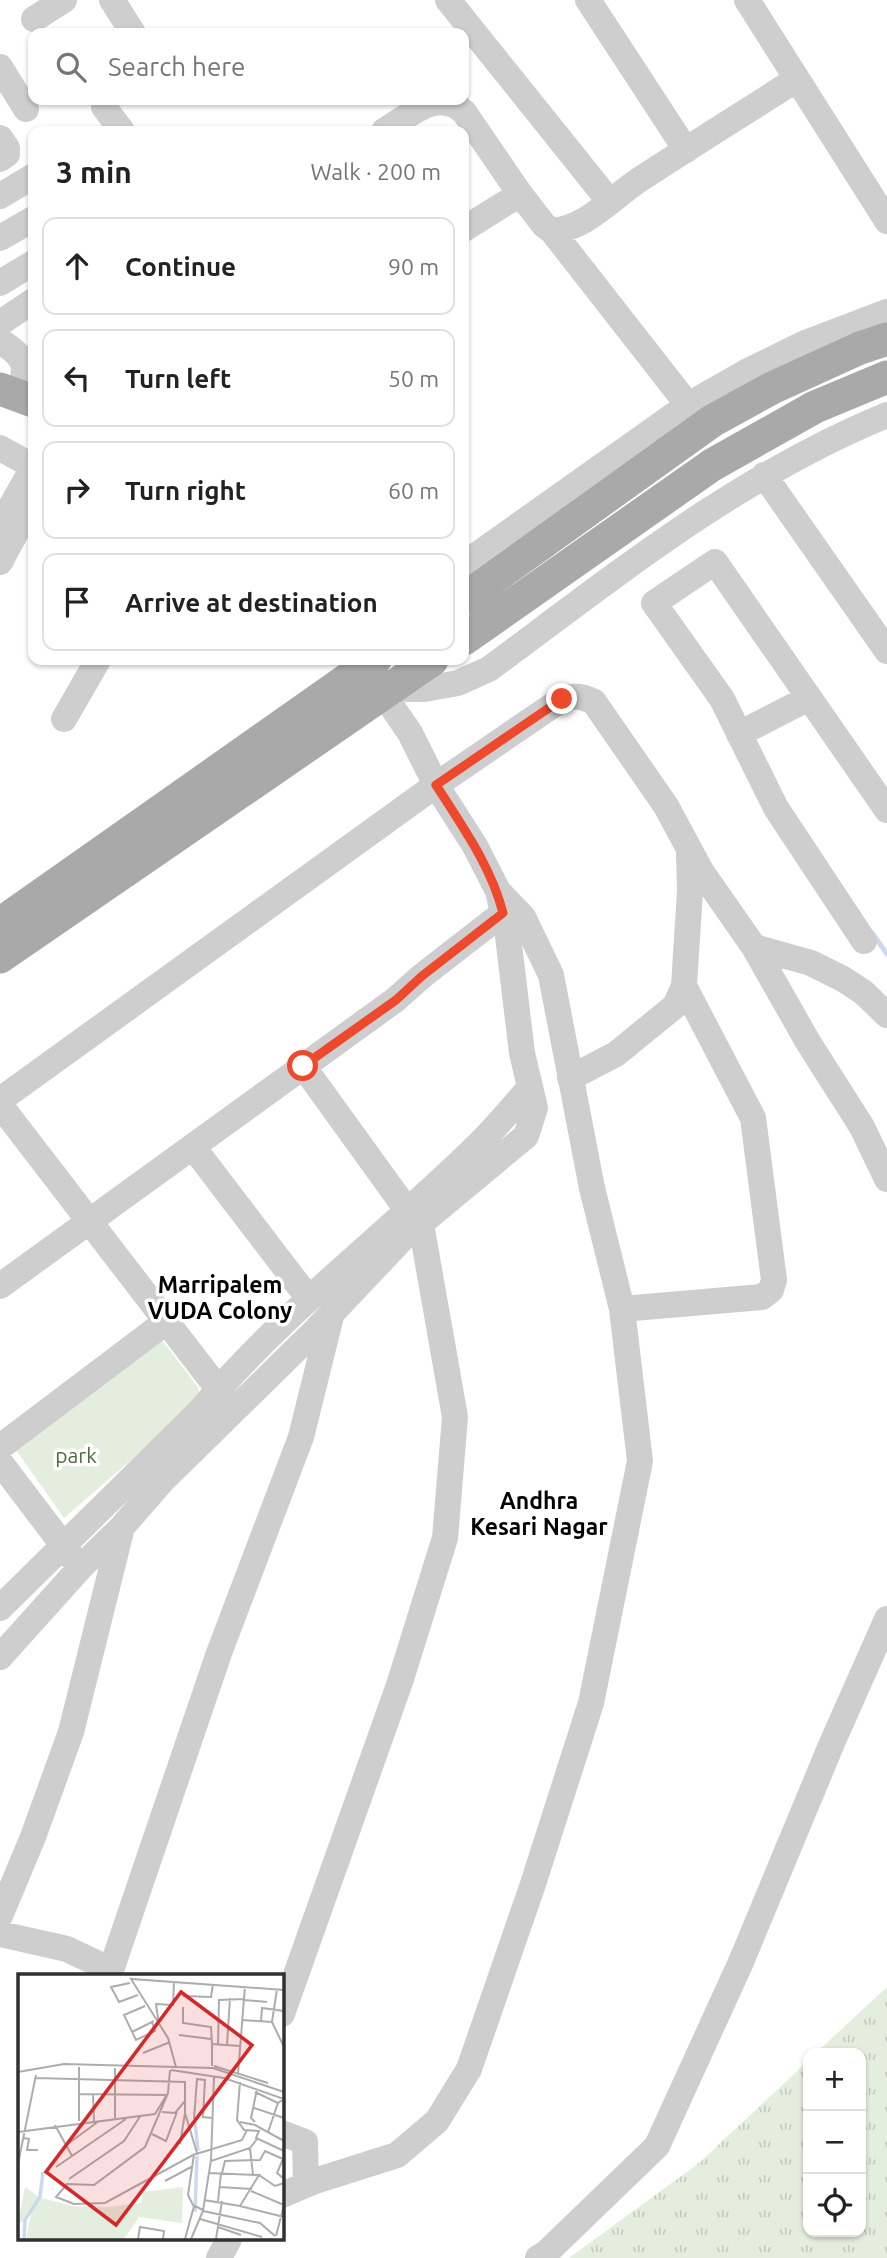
<!DOCTYPE html>
<meta charset="utf-8">
<style>
:root{--surface:#fff;--page:#f2f2f2;--text:#222;--muted:#767676;--line:#e0e0e0}
body{margin:0;font-family:Ubuntu,sans-serif;background:var(--page);color:var(--text)}
.controls{position:absolute;right:21px;bottom:21px;display:grid;overflow:hidden;border-radius:14px;box-shadow:0 2px 5px #0004}
.controls button{width:63px;height:63px;display:grid;place-items:center;padding:0;border:0;border-bottom:2px solid var(--line);background:var(--surface);color:var(--text);font:35px sans-serif}
.stop{position:absolute;width:21px;height:21px;margin:-16px;border:5px solid #ee482d;border-radius:50%;background:#fff}
.stop.end{background:#ee482d;border-color:#fff;box-shadow:0 2px 7px #0008}
.list{margin:0;padding:0;list-style:none}
h2{display:flex;justify-content:space-between;align-items:center;height:91px;margin:0;padding:0 28px;font-size:30px}
h2 small{font-size:23px;font-weight:400;color:var(--muted)}
.list li{display:grid;grid-template-columns:46px 1fr auto;gap:21px;align-items:center;box-sizing:border-box;height:98px;margin:0 14px 14px;padding:0 14px;border:2px solid var(--line);border-radius:14px}
.list b{display:block;font-size:26px;white-space:nowrap}
.list em{font-size:23px;font-style:normal;color:var(--muted)}
.icon{flex:none;width:38px;height:38px;fill:none;stroke:currentColor;stroke-width:2;stroke-linecap:round;stroke-linejoin:round}
.map{position:relative;flex:none;width:887px;height:2258px;overflow:hidden}
.search{position:absolute;background:var(--surface);box-shadow:0 2px 5px #0004;left:28px;top:28px;width:441px;height:77px;display:flex;align-items:center;gap:18px;box-sizing:border-box;padding:0 24px;border-radius:14px;color:var(--muted);font-size:26px}
.panel{position:absolute;background:var(--surface);box-shadow:0 2px 5px #0004;left:28px;top:126px;width:441px;height:539px;border-radius:14px}
.map>svg:first-child{display:block}
.grass{fill:url(#grass-tufts)}
.park{fill:#e4eedf}
.lines{fill:none;stroke-linecap:round;stroke-linejoin:round}
.stream{stroke:#cbd9ef;stroke-width:5}
.minor{stroke:#cecece;stroke-width:26}
.major{stroke:#a9a9a9;stroke-width:33}
.route{stroke:#ee482d;stroke-width:9}
.labels{text-anchor:middle;dominant-baseline:central;stroke-width:7;stroke-linejoin:round;paint-order:stroke}
.park-label{font-size:21px;fill:#49703b;stroke:#fff}
.neighbourhood-label{font-size:23px;font-weight:bold;fill:#000;stroke:#fff}
.inset-river{fill:none;stroke:#cbd9ef;stroke-width:3.5}
.inset-road{fill:none;stroke:#adadad;stroke-width:2}
.view{fill:#d62828;fill-opacity:0.15;stroke:#d62828;stroke-width:3.5}
.inset-edge{fill:none;stroke:#313131;stroke-width:3.5}
</style>
<div class="map">
<svg width="887" height="2258" viewBox="0 0 887 2258">
<defs>
<pattern id="grass-tufts" width="24" height="20" patternUnits="userSpaceOnUse" patternTransform="scale(1.75)"><rect width="24" height="20" fill="#e4eedf"/><path d="M3 7l-1-3M5 7V3M7 7l1-3M15 17l-1-3M17 17v-4M19 17l1-3" fill="none" stroke="#c4cdc0"/></pattern>
</defs>
<rect width="100%" height="100%" fill="#fff"/>
<path class="grass" d="M 887,1987 L 887,2258 L 569,2258 L 699,2163 L 808,2061 L 808,2232 L 861,2232 L 861,2053 L 816,2053 Z"/>
<path class="park" d="M 162,1340 L 198,1387 L 199,1395 L 168,1428 L 64,1518 L 16,1450 Z"/>
<g class="lines">
<path class="stream" d="M 873,934 L 887,954"/>
<path class="minor" d="M 112,0 L 133,33
M 448,0 L 610,202
M 588,0 L 686,150
M 747,0 L 887,221
M 34,19 L 64,0
M 0,67 L 26,109
M 104,107 L 122,131
M 384,131 C 409,116 438,87 464,112 L 520,194 L 544,225 L 552,231 C 585,229 612,198 639,180 C 691,146 744,113 797,79
M 0,138 L 7,148 L 7,154 L 0,159
M 0,196 L 32,177
M 464,229 L 520,194
M 552,231 L 688,405
M 0,238 L 33,219
M 0,283 L 33,263
M 0,323 L 33,301
M 0,341 C 28,359 27,365 19,396
M 0,448 L 27,463 L 30,473 L 0,526
M 764,475 L 887,651
M 0,562 L 29,508
M 464,564 L 688,405 L 746,372 L 803,344 L 887,312
M 392,689 L 424,689 L 458,683 L 489,669 C 616,575 740,475 887,415
M 64,719 L 98,660
M 739,734 L 809,698
M 864,941 L 776,808 L 722,699 L 654,603 L 715,562 L 887,810
M 754,947 L 808,1042 L 862,1127 L 887,1179
M 303,1066 L 407,1210
M 570,1078 L 616,1054 L 675,1006 L 684,986 L 690,891 L 689,855
M 0,1100 L 436,785 L 562,699 C 575,695 582,696 594,702 L 666,806 L 701,871 L 754,947 L 811,963 L 843,979 L 863,992 L 887,1015
M 0,1105 L 229,1403
M 193,1147 L 309,1299
M 0,1286 L 395,1000 L 422,976 L 503,913
M 622,1309 L 762,1297 L 771,1290 L 774,1280 L 753,1118 L 684,986
M 0,1447 L 167,1321
M 0,1462 L 75,1561
M 0,1608 L 199,1412 C 282,1312 388,1234 480,1143 C 498,1125 514,1106 530,1087
M 0,1657 L 80,1568 L 122,1527 L 162,1481 L 316,1330 L 402,1239 L 526,1136 L 535,1108 L 522,1053 L 508,936 L 498,891 L 475,846 L 436,785 L 410,733 L 384,695
M 0,1916 L 33,1837 L 71,1732 L 122,1527
M 0,1934 L 67,1949 L 111,1970
M 109,1976 L 219,1653 L 301,1437 L 331,1316
M 282,2014 L 400,1682 L 445,1538 L 455,1417 L 421,1224
M 282,2133 L 305,2142 L 306,2185
M 282,2195 L 315,2181 L 397,2155 L 437,2121 L 469,2069 L 533,1884 L 591,1703 L 640,1461 L 622,1309 L 592,1188 L 551,975 L 523,917 L 498,891
M 219,2258 L 229,2239
M 538,2258 L 546,2253 L 657,2146 L 741,1962 L 832,1743 L 887,1619"/>
<path class="major" d="M 0,389 L 33,401
M 464,599 L 712,421 L 772,388 L 860,348 L 887,339
M 464,639 L 712,465 L 815,407 L 887,377
M 0,924 L 375,660
M 0,957 L 432,660"/>
</g>
<g class="lines">
<path class="route" d="M 303,1066 L 396,1000 L 422,976 L 503,913 C 491,866 462,826 436,785 L 562,699"/>
</g>
<g class="labels">
<g class="park-label">
<text x="76" y="1455">park</text>
</g>
<g class="neighbourhood-label">
<text x="220" y="1284">Marripalem<tspan x="220" dy="26">VUDA Colony</tspan></text>
<text x="539" y="1500">Andhra<tspan x="539" dy="26">Kesari Nagar</tspan></text>
</g>
</g>
<g transform="translate(18 1974)">
<rect width="266" height="266" fill="#fff"/>
<path d="M 165,213 L 164,249 L 121,243 L 106,265 L 8,265 L 14,234 L 24,224 L 54,232 L 89,233 L 123,229 L 125,218 Z" fill="#e4eedf"/>
<path d="M 7,213 L 21,223 L 7,248 L 0,248 Z" fill="#e4eedf"/>
<path class="inset-river" d="M 177,148 L 180,177M 177,238 L 179,182M 6,265 L 7,246 L 22,223 L 25,198"/>
<path class="inset-road" d="M 112,9 L 93,13 L 101,28 L 120,21M 165,22 L 193,23 L 195,10M 226,26 L 249,28M 127,32 L 106,41 L 118,66 L 137,57 L 134,48M 165,33 L 165,49 L 193,53 L 194,70 L 222,72M 224,46 L 254,48 L 259,15M 243,47 L 244,34 L 266,37M 254,48 L 266,73M 141,51 L 138,30 L 155,31 L 156,8M 114,58 L 136,47M 161,61 L 193,65M 194,70 L 194,92M 200,71 L 201,26 L 226,25M 209,71 L 212,24M 125,79 L 152,68M 196,92 L 250,109M 158,93 L 150,64 L 113,5 L 266,16M 97,94 L 97,144M 153,96 L 206,104 L 266,125 L 260,129 L 250,158M 0,98 L 46,90 L 195,94 L 266,118M 220,100 L 227,12M 18,104 L 167,108 L 167,139 L 179,179M 222,108 L 219,146 L 226,156 L 241,157 L 238,164 L 266,177M 237,118 L 260,129M 150,119 L 127,173 L 76,211 L 49,210 L 38,223 L 56,230 L 87,229 L 175,181 L 224,166 L 229,156M 61,120 L 149,121M 75,120 L 76,148M 236,134 L 266,144M 144,138 L 157,139 L 167,127M 176,145 L 179,105 L 187,106 L 185,143 L 194,144M 61,147 L 61,93M 222,148 L 237,151 L 266,167M 237,148 L 233,144 L 239,115M 37,151 L 54,182M 0,158 L 137,140 L 150,119 L 152,96M 134,160 L 148,167 L 159,138M 6,164 L 11,165 L 9,176 L 20,176M 162,170 L 167,139M 47,172 L 81,147M 232,174 L 235,201M 176,180 L 170,221 L 175,231 L 185,236M 265,185 L 259,199 L 266,205M 193,187 L 232,174 L 239,165M 0,190 L 18,101M 38,193 L 108,145M 190,199 L 241,201 L 222,232 L 266,243M 204,199 L 207,187 L 242,186 L 247,177 L 265,185M 241,201 L 257,212 L 266,209M 51,205 L 106,167 L 123,141M 147,207 L 175,192M 201,213 L 234,215M 233,217 L 266,231M 186,226 L 222,232M 200,227 L 203,199M 185,237 L 242,249 L 257,262M 182,245 L 244,263M 200,253 L 223,261M 258,262 L 266,231M 120,265 L 122,253 L 146,257 L 145,265M 167,265 L 176,232M 173,265 L 185,237 L 193,186 L 196,102M 198,265 L 204,227"/>
<path class="view" d="M 163,18 L 234,71 L 98,251 L 28,198 Z"/>
<rect width="266" height="266" class="inset-edge"/>
</g>
</svg>
<div class="controls">
<button>+</button>
<button>−</button>
<button><svg class="icon" aria-label="locate" viewBox="0 0 24 24"><circle cx="12" cy="12" r="6"/><path d="M12 2v4M12 18v4M2 12h4M18 12h4"/></svg></button>
</div>
<div class="stop" style="left:303px;top:1066px"></div>
<div class="stop end" style="left:562px;top:699px"></div>
<div class="search"><svg class="icon" aria-label="search" viewBox="0 0 24 24"><circle cx="10" cy="10" r="6"/><path d="M15 15l6 6"/></svg>Search here</div>
<section class="panel">
<h2>3 min<small>Walk · 200 m</small></h2>
<ul class="list">
<li><svg class="icon" aria-label="ahead" viewBox="0 0 24 24"><path d="M12 20V5M6 11l6-6 6 6"/></svg><div><b>Continue</b></div><em>90 m</em></li>
<li><svg class="icon" aria-label="left" viewBox="0 0 24 24"><path d="M17 20v-9H6M10 6l-5 5 5 5"/></svg><div><b>Turn left</b></div><em>50 m</em></li>
<li><svg class="icon" aria-label="right" viewBox="0 0 24 24"><path d="M7 20v-9h11M14 6l5 5-5 5"/></svg><div><b>Turn right</b></div><em>60 m</em></li>
<li><svg class="icon" aria-label="arrive" viewBox="0 0 24 24"><path d="M6 21V4h12l-3 4 3 4H6"/></svg><div><b>Arrive at destination</b></div></li>
</ul>
</section>
</div>
